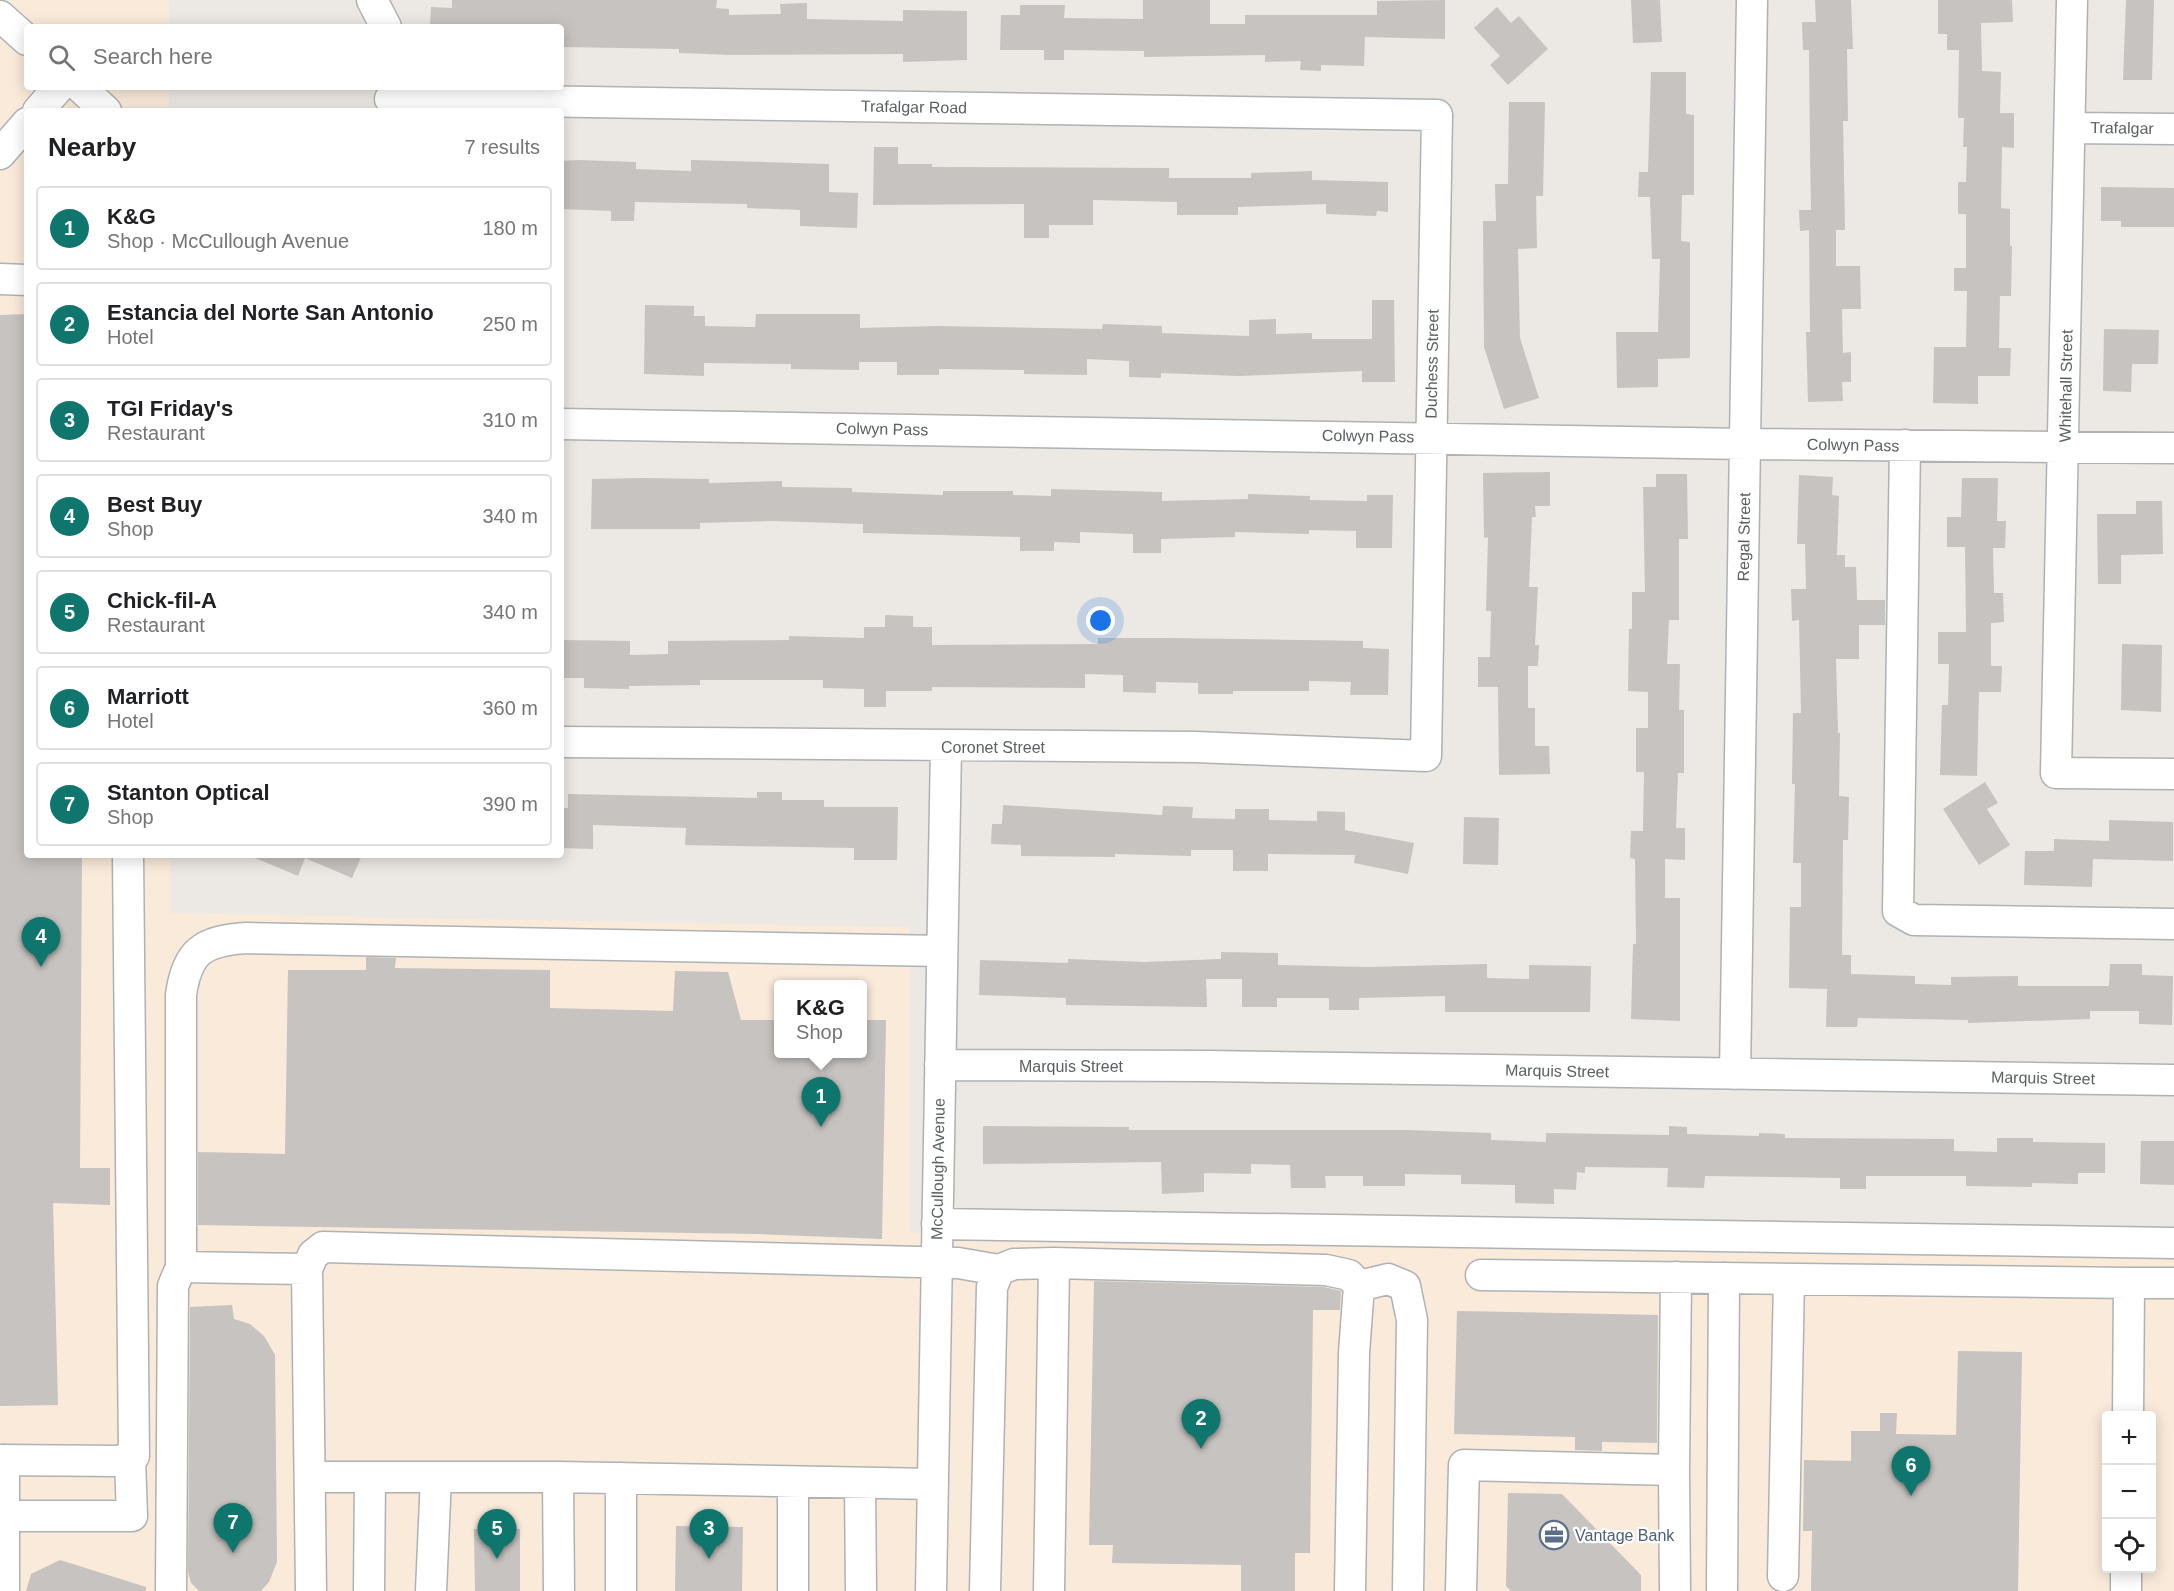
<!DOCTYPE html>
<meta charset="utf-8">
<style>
:root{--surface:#fff;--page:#f6f6f6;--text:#202124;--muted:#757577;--line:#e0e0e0;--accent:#0f766e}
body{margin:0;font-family:Arial,sans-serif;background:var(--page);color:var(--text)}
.controls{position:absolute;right:18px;bottom:18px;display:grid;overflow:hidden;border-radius:6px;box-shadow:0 3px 15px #0003}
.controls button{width:54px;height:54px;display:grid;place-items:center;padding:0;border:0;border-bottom:2px solid var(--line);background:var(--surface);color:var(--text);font:30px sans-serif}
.you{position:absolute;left:1101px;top:621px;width:21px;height:21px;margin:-15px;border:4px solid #fff;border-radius:50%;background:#1a73e8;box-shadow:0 0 0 9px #1a73e833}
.badge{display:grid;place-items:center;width:39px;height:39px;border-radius:50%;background:var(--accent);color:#fff;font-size:20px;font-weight:700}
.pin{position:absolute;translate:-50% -50px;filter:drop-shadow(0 2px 3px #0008)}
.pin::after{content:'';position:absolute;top:32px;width:21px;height:18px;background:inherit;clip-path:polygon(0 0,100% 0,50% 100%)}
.popup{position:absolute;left:774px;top:980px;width:93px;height:78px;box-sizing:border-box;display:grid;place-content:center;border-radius:6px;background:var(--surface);filter:drop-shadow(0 2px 4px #0005);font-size:20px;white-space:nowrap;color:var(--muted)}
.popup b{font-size:22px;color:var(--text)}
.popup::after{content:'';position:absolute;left:50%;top:100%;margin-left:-12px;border:12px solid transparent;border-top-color:var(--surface)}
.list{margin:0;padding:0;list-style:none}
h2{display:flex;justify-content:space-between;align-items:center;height:78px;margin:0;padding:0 24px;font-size:26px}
h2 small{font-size:20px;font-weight:400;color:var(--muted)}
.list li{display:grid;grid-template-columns:39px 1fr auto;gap:18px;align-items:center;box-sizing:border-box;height:84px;margin:0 12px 12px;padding:0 12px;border:2px solid var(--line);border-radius:6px}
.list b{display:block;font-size:22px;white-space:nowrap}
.list p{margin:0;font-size:20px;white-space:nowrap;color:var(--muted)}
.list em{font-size:20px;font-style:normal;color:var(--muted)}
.icon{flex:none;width:33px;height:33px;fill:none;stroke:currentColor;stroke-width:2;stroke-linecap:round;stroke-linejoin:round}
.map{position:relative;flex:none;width:2174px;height:1591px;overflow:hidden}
.search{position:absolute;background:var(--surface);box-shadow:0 3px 15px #0003;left:24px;top:24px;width:540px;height:66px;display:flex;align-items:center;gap:15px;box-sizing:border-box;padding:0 21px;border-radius:6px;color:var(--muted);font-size:22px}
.panel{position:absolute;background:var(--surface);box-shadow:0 3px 15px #0003;left:24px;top:108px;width:540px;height:750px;border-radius:6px}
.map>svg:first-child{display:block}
.commercial{fill:#f9eada;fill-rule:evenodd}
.building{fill:#c7c3c0}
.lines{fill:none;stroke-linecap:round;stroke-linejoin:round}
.minor-casing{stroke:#aeb2b4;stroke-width:33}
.minor{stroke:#fff;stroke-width:30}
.labels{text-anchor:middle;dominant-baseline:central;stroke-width:4.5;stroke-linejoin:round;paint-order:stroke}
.street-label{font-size:16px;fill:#5b6062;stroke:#fff}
.service-label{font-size:16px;fill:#4e5e75;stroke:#fff;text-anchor:start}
</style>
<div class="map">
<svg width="2174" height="1591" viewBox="0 0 2174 1591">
<rect width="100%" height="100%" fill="#ece8e3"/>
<path class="commercial" d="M 0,0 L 169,0 L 169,27 L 27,27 L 27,87 L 169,87 L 169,111 L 27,111 L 27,855 L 170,855 L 171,913 L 909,927 L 910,1233 L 2174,1251 L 2174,1591 L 0,1591 ZM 779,984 L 863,984 L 863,1054 L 779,1054 ZM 2106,1416 L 2152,1416 L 2152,1568 L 2106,1568 Z"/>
<path class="building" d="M 452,0 L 717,0 L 716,8 L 729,9 L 729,15 L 781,14 L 780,4 L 807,3 L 807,19 L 903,21 L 903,10 L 967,11 L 967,60 L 903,62 L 903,54 L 731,55 L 679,53 L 679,49 L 561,47 L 561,27 L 430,27 L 431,7 L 452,8 Z
M 1143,0 L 1210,0 L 1210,24 L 1245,24 L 1245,15 L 1377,15 L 1377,1 L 1445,0 L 1445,39 L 1365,37 L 1364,66 L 1321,65 L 1321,71 L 1300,70 L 1301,61 L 1265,62 L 1265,55 L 1144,57 L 1144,51 L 1064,50 L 1064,60 L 1044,60 L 1044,50 L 1000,50 L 1001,15 L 1020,15 L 1020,5 L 1065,5 L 1064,18 L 1143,19 Z
M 1631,0 L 1660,0 L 1662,42 L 1633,43 Z
M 1815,0 L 1851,0 L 1853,49 L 1847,49 L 1848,121 L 1843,121 L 1845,230 L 1836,230 L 1836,266 L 1860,266 L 1861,309 L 1842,309 L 1843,353 L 1851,352 L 1851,382 L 1842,382 L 1843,401 L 1808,402 L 1806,332 L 1810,332 L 1809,230 L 1800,231 L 1799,210 L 1811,210 L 1810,147 L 1809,50 L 1803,50 L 1802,22 L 1816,22 Z
M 1938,0 L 2012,0 L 2013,22 L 1981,23 L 1982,71 L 2001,72 L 2000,113 L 2014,113 L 2014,148 L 2002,147 L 2001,208 L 2010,209 L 2010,246 L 2012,246 L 2011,296 L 2000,296 L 1999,348 L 2011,348 L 2010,376 L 1978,376 L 1978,404 L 1933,403 L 1934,347 L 1966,347 L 1967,291 L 1954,291 L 1954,268 L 1966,268 L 1966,214 L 1958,214 L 1958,182 L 1966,182 L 1967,147 L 1963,147 L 1964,118 L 1958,118 L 1959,50 L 1947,50 L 1947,34 L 1938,34 Z
M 2126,0 L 2154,0 L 2152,80 L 2123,80 Z
M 1497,7 L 1511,23 L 1519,16 L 1548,49 L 1508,85 L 1490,65 L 1500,56 L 1474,28 Z
M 1651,72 L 1686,72 L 1686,114 L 1694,115 L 1694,195 L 1682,195 L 1681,241 L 1690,242 L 1690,358 L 1658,359 L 1658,387 L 1617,388 L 1616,332 L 1658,332 L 1660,259 L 1652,259 L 1650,197 L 1638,197 L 1639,172 L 1648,172 Z
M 1509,102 L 1545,102 L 1543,196 L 1536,196 L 1537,248 L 1518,249 L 1520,338 L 1539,398 L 1504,409 L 1484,347 L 1483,221 L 1496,221 L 1495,184 L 1508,184 Z
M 874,147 L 898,147 L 898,164 L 932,164 L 932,167 L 1169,168 L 1169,178 L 1251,178 L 1251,173 L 1312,171 L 1312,180 L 1388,182 L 1388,212 L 1377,211 L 1376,216 L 1326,214 L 1326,204 L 1238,207 L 1238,215 L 1177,215 L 1177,202 L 1093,200 L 1093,225 L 1049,225 L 1049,238 L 1024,238 L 1024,204 L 873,205 Z
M 578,160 L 636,162 L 636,169 L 691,171 L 691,160 L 829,164 L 829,192 L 858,193 L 857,228 L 800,226 L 800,210 L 747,208 L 747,204 L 635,202 L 634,221 L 611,221 L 611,211 L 561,209 L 561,161 Z
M 2101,187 L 2174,188 L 2174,227 L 2121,227 L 2121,221 L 2101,221 Z
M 1372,300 L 1394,300 L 1395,382 L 1362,382 L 1362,371 L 1238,376 L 1161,373 L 1161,378 L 1129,377 L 1129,361 L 1087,359 L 1087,375 L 1024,374 L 1024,370 L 939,369 L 939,375 L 897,375 L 897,362 L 859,362 L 859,370 L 791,369 L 791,364 L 704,363 L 704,376 L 644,374 L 645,305 L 694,306 L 694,316 L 705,316 L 705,326 L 755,327 L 756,314 L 860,314 L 860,328 L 938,326 L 1102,329 L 1103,324 L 1162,326 L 1162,333 L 1249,336 L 1249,320 L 1276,319 L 1276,334 L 1312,333 L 1312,339 L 1372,339 Z
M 27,314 L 27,855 L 82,855 L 80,1168 L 110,1168 L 110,1205 L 53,1203 L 58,1405 L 0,1406 L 0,315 Z
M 2104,329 L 2159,330 L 2158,364 L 2132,364 L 2131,392 L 2103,391 Z
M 1550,472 L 1550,506 L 1535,506 L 1536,517 L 1532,517 L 1529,587 L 1538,587 L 1535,645 L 1539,645 L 1538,666 L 1528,666 L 1528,708 L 1535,708 L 1535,746 L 1549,746 L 1550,774 L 1499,775 L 1498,687 L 1478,687 L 1478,657 L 1490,657 L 1491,611 L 1486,611 L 1488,537 L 1484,538 L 1483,473 Z
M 1656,474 L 1687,474 L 1688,539 L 1679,539 L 1679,620 L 1669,620 L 1667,664 L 1680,664 L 1679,710 L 1684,710 L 1684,773 L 1678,773 L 1676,828 L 1685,828 L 1685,860 L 1665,859 L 1665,898 L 1680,898 L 1680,1021 L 1631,1019 L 1633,944 L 1636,944 L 1635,859 L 1630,858 L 1631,831 L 1643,831 L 1644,772 L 1636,772 L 1636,728 L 1648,728 L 1648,692 L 1628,691 L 1629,629 L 1632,629 L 1632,592 L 1645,592 L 1643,487 L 1656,487 Z
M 1799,475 L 1833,477 L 1832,495 L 1839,496 L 1837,555 L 1845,555 L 1845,567 L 1856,567 L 1857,600 L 1885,600 L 1885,625 L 1859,625 L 1859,659 L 1836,659 L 1838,733 L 1840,733 L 1839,796 L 1849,797 L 1848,840 L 1843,840 L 1842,955 L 1851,955 L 1851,974 L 1915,976 L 1915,984 L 1951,985 L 1951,977 L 2018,976 L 2018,986 L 2109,986 L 2110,964 L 2142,964 L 2142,975 L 2173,976 L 2172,1025 L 2139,1024 L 2139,1011 L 2090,1011 L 2090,1019 L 1968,1023 L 1968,1020 L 1858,1018 L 1857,1027 L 1826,1027 L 1827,989 L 1789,988 L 1790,907 L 1801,907 L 1801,863 L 1793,863 L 1795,784 L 1792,784 L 1793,713 L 1801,713 L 1799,620 L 1792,621 L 1791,589 L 1806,589 L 1805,544 L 1797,544 Z
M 644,478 L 709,479 L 709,483 L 782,481 L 782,487 L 852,488 L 852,492 L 943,495 L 943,491 L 1013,491 L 1013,495 L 1051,496 L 1051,489 L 1162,492 L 1162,501 L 1248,499 L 1248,494 L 1310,496 L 1310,500 L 1367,501 L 1367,495 L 1393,495 L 1392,548 L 1356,548 L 1356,531 L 1309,530 L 1309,534 L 1235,532 L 1235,537 L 1161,539 L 1161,553 L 1133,553 L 1133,534 L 1080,532 L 1080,543 L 1054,542 L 1054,551 L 1020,551 L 1020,537 L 863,533 L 863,524 L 773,521 L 700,523 L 700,529 L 591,529 L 592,479 Z
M 1962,478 L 1998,478 L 1997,521 L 2006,521 L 2005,548 L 1993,548 L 1994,593 L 2003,593 L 2004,622 L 1991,623 L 1991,666 L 2002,666 L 2001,692 L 1979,692 L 1977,776 L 1940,775 L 1942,705 L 1948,705 L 1949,664 L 1938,664 L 1938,632 L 1966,632 L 1965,547 L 1947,547 L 1947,517 L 1961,517 Z
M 2136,501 L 2162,501 L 2163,554 L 2121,555 L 2121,584 L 2098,584 L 2097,514 L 2136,514 Z
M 885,615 L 913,616 L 913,627 L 932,627 L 932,645 L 1098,644 L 1098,638 L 1170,638 L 1363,641 L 1363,648 L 1389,649 L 1388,695 L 1350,695 L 1351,682 L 1309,681 L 1309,691 L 1233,691 L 1233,694 L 1198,694 L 1198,683 L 1156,682 L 1156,693 L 1123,692 L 1123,675 L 1085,674 L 1085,688 L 932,687 L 932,691 L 886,691 L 886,707 L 864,707 L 864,689 L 823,688 L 823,680 L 700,680 L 700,685 L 629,686 L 629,689 L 584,688 L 584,678 L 563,678 L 564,640 L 630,641 L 630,655 L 668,654 L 668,641 L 789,640 L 789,636 L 864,638 L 864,627 L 885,627 Z
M 2122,644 L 2162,645 L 2161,712 L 2121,710 Z
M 1985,782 L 1998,803 L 1987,809 L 2010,845 L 1979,865 L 1943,809 Z
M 757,792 L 782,792 L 782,800 L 824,800 L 824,807 L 898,807 L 897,860 L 854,860 L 854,848 L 685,845 L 686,828 L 593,825 L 593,849 L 561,848 L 561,808 L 568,808 L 568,794 L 757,798 Z
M 1003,805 L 1162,815 L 1163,806 L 1193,807 L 1192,818 L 1235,819 L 1235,809 L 1269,809 L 1269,820 L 1317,821 L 1317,811 L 1345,812 L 1345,830 L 1414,843 L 1408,874 L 1354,863 L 1355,855 L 1268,854 L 1268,871 L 1233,871 L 1233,850 L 1191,850 L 1191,856 L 1115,854 L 1115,857 L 1021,856 L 1021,845 L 991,844 L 992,824 L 1002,824 Z
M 1464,817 L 1499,818 L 1498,865 L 1463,864 Z
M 2109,820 L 2173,822 L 2173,861 L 2093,859 L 2092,887 L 2024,885 L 2025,851 L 2054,851 L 2054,839 L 2109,841 Z
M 248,855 L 362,855 L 352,878 L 305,858 L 298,876 Z
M 1221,952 L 1278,953 L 1278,965 L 1368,967 L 1487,964 L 1487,978 L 1529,979 L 1529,965 L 1591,966 L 1590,1012 L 1445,1012 L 1445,996 L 1359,998 L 1359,1010 L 1329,1010 L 1329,998 L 1277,998 L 1277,1007 L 1242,1007 L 1242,979 L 1206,979 L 1207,1007 L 1066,1005 L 1066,998 L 979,995 L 980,960 L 1068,963 L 1068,959 L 1144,962 L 1221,959 Z
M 366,957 L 396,958 L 395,968 L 550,970 L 550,1008 L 673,1011 L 675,971 L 728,972 L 741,1020 L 779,1020 L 779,1053 L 863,1053 L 863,1020 L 886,1020 L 882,1239 L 755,1234 L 198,1225 L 198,1152 L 285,1154 L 288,970 L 366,970 Z
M 983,1126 L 1129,1127 L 1129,1130 L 1408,1130 L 1491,1133 L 1491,1140 L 1546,1142 L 1546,1133 L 1669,1135 L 1669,1126 L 1687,1127 L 1687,1134 L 1759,1136 L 1759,1133 L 1785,1134 L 1785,1138 L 1954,1139 L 1954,1151 L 1997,1152 L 1997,1138 L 2033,1138 L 2033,1142 L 2105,1143 L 2105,1173 L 2078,1173 L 2078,1184 L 2032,1183 L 2032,1187 L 1966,1186 L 1966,1176 L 1866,1176 L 1866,1189 L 1840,1189 L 1840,1178 L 1705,1176 L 1704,1188 L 1667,1187 L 1668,1168 L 1585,1167 L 1585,1173 L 1577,1172 L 1576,1190 L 1554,1189 L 1554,1204 L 1515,1203 L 1515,1185 L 1461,1184 L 1461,1175 L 1405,1174 L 1405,1186 L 1363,1186 L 1363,1176 L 1325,1176 L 1326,1188 L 1291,1188 L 1290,1165 L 1251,1164 L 1251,1174 L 1204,1173 L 1204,1192 L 1162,1194 L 1161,1162 L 983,1164 Z
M 2141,1141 L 2174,1141 L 2174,1185 L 2140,1184 Z
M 1094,1281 L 1324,1287 L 1341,1291 L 1340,1310 L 1313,1310 L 1310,1553 L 1295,1553 L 1295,1591 L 1241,1591 L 1241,1565 L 1112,1563 L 1113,1545 L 1089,1545 Z
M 232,1305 L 234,1319 L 250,1324 L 264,1336 L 275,1355 L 277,1562 L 269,1582 L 261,1591 L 199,1591 L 191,1583 L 188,1572 L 190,1307 Z
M 1457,1311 L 1658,1315 L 1657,1443 L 1602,1442 L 1602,1451 L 1575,1450 L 1575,1437 L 1454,1434 Z
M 1958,1351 L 2022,1352 L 2018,1591 L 1811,1591 L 1812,1531 L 1803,1531 L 1804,1460 L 1851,1461 L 1851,1431 L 1880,1431 L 1880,1413 L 1897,1413 L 1896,1434 L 1956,1435 Z
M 1508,1493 L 1562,1494 L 1641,1575 L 1641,1591 L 1511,1591 L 1506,1586 Z
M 676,1526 L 743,1527 L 742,1591 L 675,1591 Z
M 474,1529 L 520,1529 L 520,1591 L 475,1591 Z
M 60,1560 L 146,1587 L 146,1591 L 26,1591 L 31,1574 Z"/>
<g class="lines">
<g class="minor-casing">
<path id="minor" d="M 372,0 L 386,27
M 2072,0 L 2056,773 L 2174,774
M 0,16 L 27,40
M 80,87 L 106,111
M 390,99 L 1437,115 L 1426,756 L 1195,747 L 561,742
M 38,111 L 59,87
M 2070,128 L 2174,129
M 0,154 L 27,123
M 0,279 L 27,280
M 561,424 L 1745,444 L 2174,448
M 1905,445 L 1898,911 L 1914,920 L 2174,924
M 940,1065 L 1208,1066 L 2174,1080
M 1735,1074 L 1752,0
M 937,1224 L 2174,1243
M 307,1269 L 181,1267 L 181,995 C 187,951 203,941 246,938 L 942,951
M 1481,1275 L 2129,1283 L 2128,1416
M 2129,1283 L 2174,1283
M 1359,1286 L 1388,1279 L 1405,1286 L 1412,1320 L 1408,1591
M 0,1460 L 118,1461 L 134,1456 L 128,855
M 4,1460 L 4,1591
M 1674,1470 L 1675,1591
M 310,1477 L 558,1477 L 559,1591
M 558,1477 L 933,1484
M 793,1482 L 793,1591
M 860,1483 L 861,1591
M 4,1516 L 132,1516 L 130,1459
M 1783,1576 L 1789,1279
M 171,1591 L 173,1286 L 181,1267
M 311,1591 L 307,1269 L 313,1255 L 323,1247 L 958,1263 L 999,1270
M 369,1591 L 370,1477
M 431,1591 L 436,1477
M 621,1591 L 621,1478
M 931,1591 L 946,747
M 985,1591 L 992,1287 L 999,1270 L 1014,1264 L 1054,1263 L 1326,1270 L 1349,1275 L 1359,1286 L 1354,1353 L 1350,1591
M 1049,1591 L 1054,1263
M 1461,1591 L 1464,1465 L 1674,1470 L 1676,1277
M 1722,1591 L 1724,1278
M 2126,1591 L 2126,1568"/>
</g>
<use href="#minor" class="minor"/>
</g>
<defs>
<g id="office-ring" transform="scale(1.5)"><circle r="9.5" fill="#fff" stroke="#5c6f8a" stroke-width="1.5"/><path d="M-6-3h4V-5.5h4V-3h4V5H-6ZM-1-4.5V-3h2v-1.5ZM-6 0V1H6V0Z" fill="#5c6f8a"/></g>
</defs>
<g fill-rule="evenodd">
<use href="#office-ring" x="1554" y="1535"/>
</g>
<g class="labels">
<g class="street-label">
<text transform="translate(914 107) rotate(1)">Trafalgar Road</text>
<text transform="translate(2122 128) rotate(1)">Trafalgar</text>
<text transform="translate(1432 364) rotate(-89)">Duchess Street</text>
<text transform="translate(2066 386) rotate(-89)">Whitehall Street</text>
<text transform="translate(882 429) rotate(1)">Colwyn Pass</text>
<text transform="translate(1368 436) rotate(1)">Colwyn Pass</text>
<text transform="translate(1853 445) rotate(1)">Colwyn Pass</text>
<text transform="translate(1744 537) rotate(-89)">Regal Street</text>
<text x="993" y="747">Coronet Street</text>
<text x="1071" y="1066">Marquis Street</text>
<text transform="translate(1557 1071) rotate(1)">Marquis Street</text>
<text transform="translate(2043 1078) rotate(1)">Marquis Street</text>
<text transform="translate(938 1169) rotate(-89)">McCullough Avenue</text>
</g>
<g class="service-label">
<text x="1575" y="1535">Vantage Bank</text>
</g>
</g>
</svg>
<div class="controls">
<button>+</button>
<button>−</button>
<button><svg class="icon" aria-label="locate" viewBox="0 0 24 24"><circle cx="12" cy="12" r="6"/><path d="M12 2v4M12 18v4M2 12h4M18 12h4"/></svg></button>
</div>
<div class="you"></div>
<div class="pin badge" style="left:821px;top:1127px">1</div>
<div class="popup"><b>K&amp;G</b>Shop</div>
<div class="pin badge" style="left:1201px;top:1449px">2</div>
<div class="pin badge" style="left:709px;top:1559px">3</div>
<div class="pin badge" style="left:41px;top:967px">4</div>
<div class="pin badge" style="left:497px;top:1559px">5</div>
<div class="pin badge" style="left:1911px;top:1496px">6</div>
<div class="pin badge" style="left:233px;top:1553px">7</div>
<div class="search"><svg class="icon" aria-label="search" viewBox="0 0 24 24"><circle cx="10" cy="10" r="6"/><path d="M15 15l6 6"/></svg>Search here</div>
<section class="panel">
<h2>Nearby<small>7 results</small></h2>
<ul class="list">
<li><span class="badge">1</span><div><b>K&amp;G</b><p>Shop · McCullough Avenue</p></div><em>180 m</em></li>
<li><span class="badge">2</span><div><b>Estancia del Norte San Antonio</b><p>Hotel</p></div><em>250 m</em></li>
<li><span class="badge">3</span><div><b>TGI Friday's</b><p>Restaurant</p></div><em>310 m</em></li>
<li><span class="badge">4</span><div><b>Best Buy</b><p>Shop</p></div><em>340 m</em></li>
<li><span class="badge">5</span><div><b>Chick-fil-A</b><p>Restaurant</p></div><em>340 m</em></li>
<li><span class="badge">6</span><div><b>Marriott</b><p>Hotel</p></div><em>360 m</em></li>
<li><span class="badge">7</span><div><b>Stanton Optical</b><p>Shop</p></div><em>390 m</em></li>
</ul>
</section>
</div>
